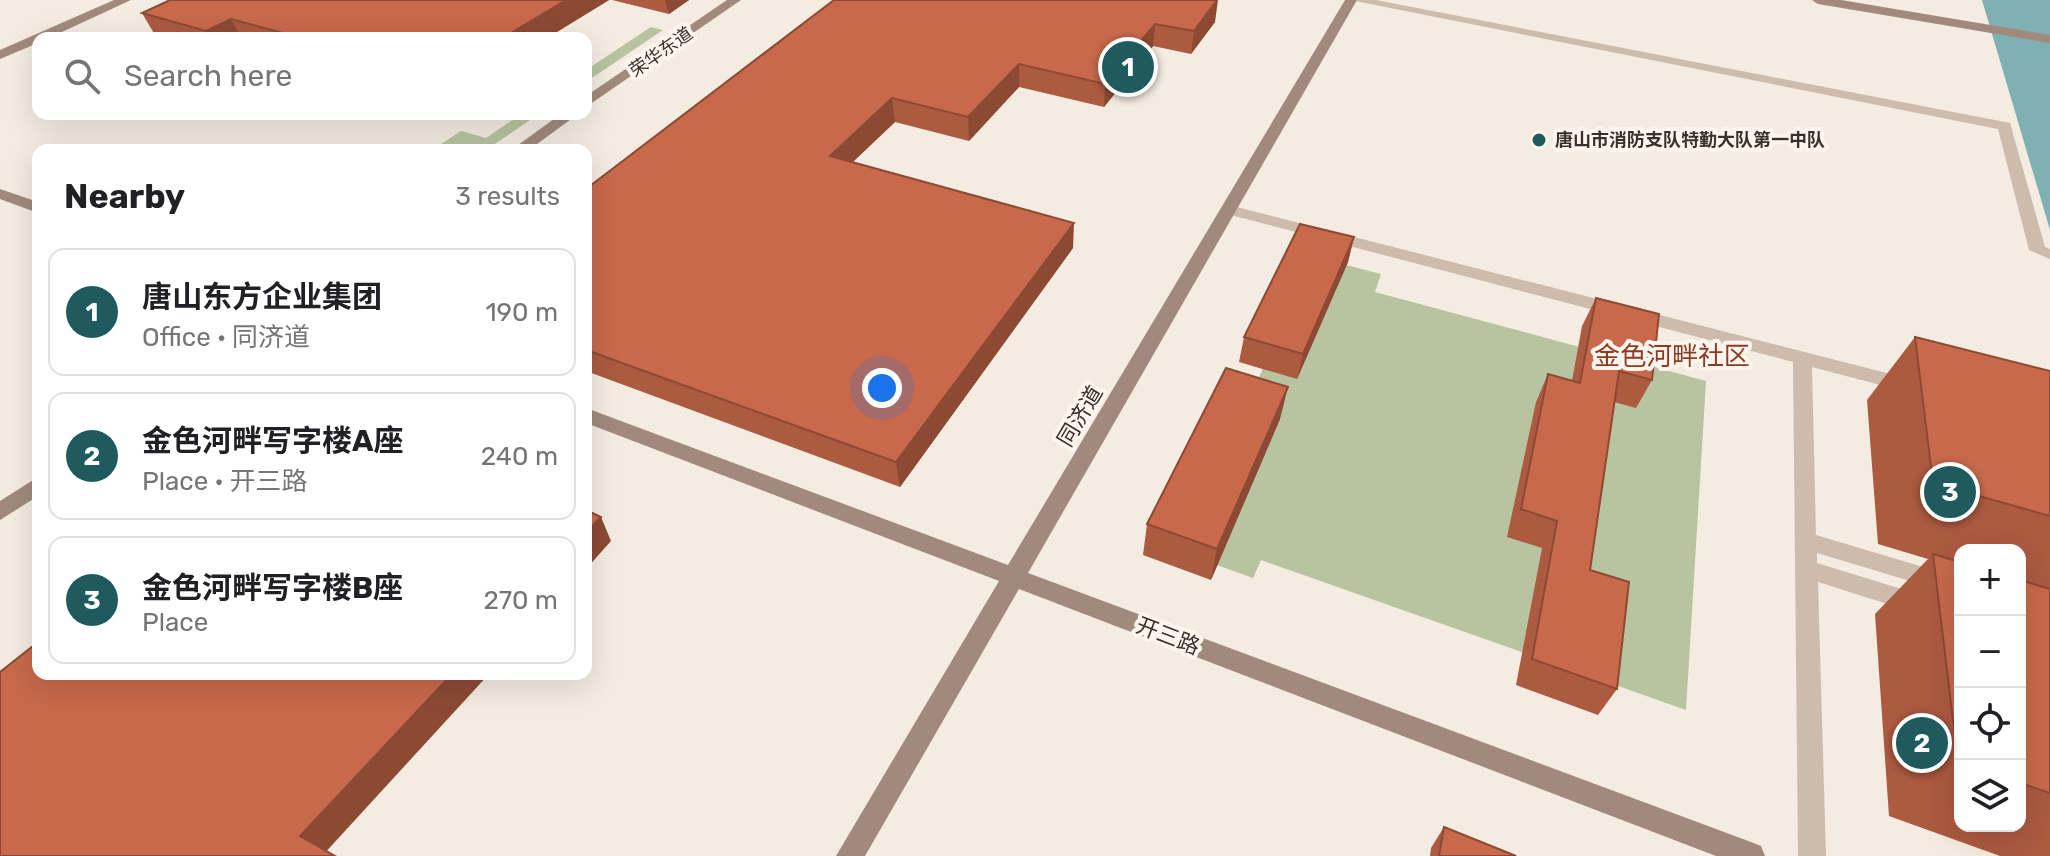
<!DOCTYPE html>
<meta charset="utf-8">
<style>
:root{--surface:#fff;--page:#f6f6f6;--text:#202124;--muted:#757577;--line:#e0e0e0;--accent:#1f5a5e}
body{margin:0;font-family:Rubik,"Noto Sans SC",sans-serif;background:var(--page);color:var(--text)}
.controls{position:absolute;right:24px;bottom:24px;display:grid;overflow:hidden;border-radius:16px;box-shadow:0 8px 32px #0002}
.controls button{width:72px;height:72px;display:grid;place-items:center;padding:0;border:0;border-bottom:2px solid var(--line);background:var(--surface);color:var(--text);font:40px sans-serif}
.you{position:absolute;left:882px;top:388px;width:28px;height:28px;margin:-20px;border:6px solid #fff;border-radius:50%;background:#1a73e8;box-shadow:0 0 0 12px #1a73e833}
.badge{display:grid;place-items:center;width:52px;height:52px;border-radius:50%;background:var(--accent);color:#fff;font-size:26px;font-weight:700}
.pin{position:absolute;translate:-50% -50%;border:4px solid #fff;box-shadow:0 2px 8px #0006}
.list{margin:0;padding:0;list-style:none}
h2{display:flex;justify-content:space-between;align-items:center;height:104px;margin:0;padding:0 32px;font-size:34px}
h2 small{font-size:26px;font-weight:400;color:var(--muted)}
.list li{display:grid;grid-template-columns:52px 1fr auto;gap:24px;align-items:center;box-sizing:border-box;height:128px;margin:0 16px 16px;padding:0 16px;border:2px solid var(--line);border-radius:16px}
.list b{display:block;font-size:30px;white-space:nowrap}
.list p{margin:0;font-size:26px;white-space:nowrap;color:var(--muted)}
.list em{font-size:26px;font-style:normal;color:var(--muted)}
.icon{flex:none;width:44px;height:44px;fill:none;stroke:currentColor;stroke-width:2;stroke-linecap:round;stroke-linejoin:round}
.map{position:relative;flex:none;width:2050px;height:856px;overflow:hidden}
.search{position:absolute;background:var(--surface);box-shadow:0 8px 32px #0002;left:32px;top:32px;width:560px;height:88px;display:flex;align-items:center;gap:20px;box-sizing:border-box;padding:0 28px;border-radius:16px;color:var(--muted);font-size:30px}
.panel{position:absolute;background:var(--surface);box-shadow:0 8px 32px #0002;left:32px;top:144px;width:560px;height:536px;border-radius:16px}
.map>svg:first-child{display:block}
.green{fill:#b8c4a0}
.water{fill:#7fb0b2}
.lines{fill:none;stroke-linecap:round;stroke-linejoin:round}
.street{fill:#cdbbac;fill-rule:evenodd}
.secondary{fill:#a18a7d;fill-rule:evenodd}
.wall{fill:#ac5a40;fill-rule:evenodd}
.shaded-wall{fill:#8c4a34}
.building{fill:#c8694b;stroke:#8c4a34;stroke-width:2}
.poi-dot{fill:#1f5a5e;stroke:#fbf5ee;stroke-width:3}
.labels{text-anchor:middle;dominant-baseline:central;stroke-width:8;stroke-linejoin:round;paint-order:stroke}
.far-street-label{font-size:18px;fill:#3b302b;stroke:#fbf5ee}
.far-poi-label{font-size:18px;font-weight:bold;fill:#3b302b;stroke:#fbf5ee;text-anchor:start}
.street-label{font-size:22px;fill:#3b302b;stroke:#fbf5ee}
.quarter-label{font-size:26px;fill:#8c3b22;stroke:#fbf5ee}
</style>
<div class="map">
<svg width="2050" height="856" viewBox="0 0 2050 856">
<rect width="100%" height="100%" fill="#f4ebe1"/>
<path class="green" d="M 651,27 L 663,30 L 586,82 L 586,70 Z
M 521,114 L 539,114 L 486,150 L 432,150 L 461,131 L 486,138 Z
M 1315,257 L 1381,274 L 1375,292 L 1706,381 L 1686,710 L 1261,560 L 1253,578 L 1178,551 Z"/>
<path class="water" d="M 1982,0 L 2050,0 L 2050,230 Z"/>
<g class="lines">
<path class="street" d="M 1350,0 L 1376,0 L 2010,123 L 2045,247 L 2050,249 L 2050,259 L 2029,250 L 1998,129 Z
M 1229,205 L 1914,380 L 1917,385 L 1907,392 L 1812,367 L 1816,535 L 1960,578 L 1960,596 L 1817,553 L 1817,563 L 1960,607 L 1960,627 L 1818,582 L 1826,856 L 1798,856 L 1793,362 L 1223,213 L 1221,210 Z"/>
<path class="secondary" d="M 114,0 L 131,0 L 49,38 L 38,38 L 38,43 L 0,59 L 0,50 Z
M 727,0 L 741,0 L 586,107 L 586,96 Z
M 1345,0 L 1357,0 L 1028,573 L 1751,842 L 1761,846 L 1765,856 L 1716,856 L 1019,589 L 865,856 L 836,856 L 999,581 L 586,423 L 586,408 L 1008,565 Z
M 1812,0 L 1841,0 L 2050,35 L 2050,43 L 1818,4 Z
M 561,114 L 578,114 L 529,150 L 511,150 Z
M 0,189 L 38,202 L 38,213 L 0,199 Z
M 38,477 L 38,496 L 0,520 L 0,501 Z"/>
</g>
<path class="wall" d="M 170,0 L 609,0 L 547,38 L 166,38 L 155,35 L 142,13 Z
M 612,0 L 689,0 L 669,14 Z
M 834,0 L 1215,22 L 1191,54 L 1153,46 L 1104,107 L 1019,87 L 969,141 L 895,122 L 852,162 L 1073,248 L 900,487 L 586,371 L 586,189 Z
M 1354,237 L 1348,262 L 1297,379 L 1239,362 L 1244,337 Z
M 1596,298 L 1652,380 L 1636,408 L 1614,402 L 1590,570 L 1617,689 L 1598,715 L 1516,685 L 1542,548 L 1507,537 L 1536,402 L 1548,374 L 1572,381 L 1582,326 Z
M 1915,337 L 2050,371 L 2050,856 L 2000,856 L 1889,816 L 1875,614 L 1928,559 L 1878,544 L 1867,400 ZM 1960,550 L 2020,550 L 2020,826 L 1960,826 Z
M 1280,419 L 1211,580 L 1143,555 L 1147,524 Z
M 1444,827 L 1516,856 L 1430,856 L 1431,848 Z"/>
<path class="shaded-wall" d="M 566,0 L 609,0 L 547,38 L 503,38 Z
M 665,0 L 689,0 L 669,14 Z
M 1218,0 L 1215,22 L 1191,54 L 1194,31 Z
M 231,19 L 241,38 L 210,38 L 206,31 Z
M 1155,24 L 1153,46 L 1104,107 L 1105,84 Z
M 1019,64 L 1019,87 L 969,141 L 968,117 Z
M 892,98 L 895,122 L 833,181 L 830,156 Z
M 1074,223 L 1073,248 L 900,487 L 896,462 Z
M 1354,237 L 1348,262 L 1297,379 L 1303,354 Z
M 1288,387 L 1280,419 L 1211,580 L 1217,549 Z
M 601,517 L 611,541 L 586,569 L 586,532 Z
M 452,674 L 489,674 L 322,856 L 300,836 Z"/>
<path class="building" d="M 170,0 L 566,0 L 503,38 L 301,38 L 231,19 L 206,31 L 142,13 Z
M 834,0 L 1217,0 L 1194,31 L 1155,24 L 1105,84 L 1019,64 L 968,117 L 892,98 L 830,156 L 1074,223 L 896,462 L 586,350 L 586,189 Z
M 1300,224 L 1354,237 L 1303,354 L 1244,337 Z
M 1596,298 L 1659,314 L 1652,380 L 1619,371 L 1590,570 L 1629,582 L 1617,689 L 1532,659 L 1557,521 L 1521,509 L 1548,374 L 1580,383 Z
M 1915,337 L 2050,371 L 2050,516 L 1933,483 Z
M 1226,368 L 1288,387 L 1217,549 L 1147,524 Z
M 586,510 L 601,517 L 586,532 Z
M 1933,554 L 1960,562 L 1960,762 L 1958,761 Z
M 2020,580 L 2050,589 L 2050,793 L 2020,783 Z
M 38,642 L 38,674 L 452,674 L 300,836 L 335,856 L 0,856 L 0,672 Z
M 1444,827 L 1516,856 L 1439,856 Z"/>
<circle class="poi-dot" cx="1539" cy="140" r="8"/>
<g class="labels">
<g class="far-street-label">
<text transform="translate(661 52) rotate(-35)">荣华东道</text>
</g>
<g class="far-poi-label">
<text x="1555" y="140">唐山市消防支队特勤大队第一中队</text>
</g>
<g class="street-label">
<text transform="translate(1080 416) rotate(-59)">同济道</text>
<text transform="translate(1168 636) rotate(21)">开三路</text>
</g>
<g class="quarter-label">
<text x="1672" y="356">金色河畔社区</text>
</g>
</g>
</svg>
<div class="controls">
<button>+</button>
<button>−</button>
<button><svg class="icon" aria-label="locate" viewBox="0 0 24 24"><circle cx="12" cy="12" r="6"/><path d="M12 2v4M12 18v4M2 12h4M18 12h4"/></svg></button>
<button><svg class="icon" aria-label="layers" viewBox="0 0 24 24"><path d="M12 4l9 5-9 5-9-5zM3 14l9 5 9-5"/></svg></button>
</div>
<div class="you"></div>
<div class="pin badge" style="left:1128px;top:67px">1</div>
<div class="pin badge" style="left:1922px;top:743px">2</div>
<div class="pin badge" style="left:1950px;top:492px">3</div>
<div class="search"><svg class="icon" aria-label="search" viewBox="0 0 24 24"><circle cx="10" cy="10" r="6"/><path d="M15 15l6 6"/></svg>Search here</div>
<section class="panel">
<h2>Nearby<small>3 results</small></h2>
<ul class="list">
<li><span class="badge">1</span><div><b>唐山东方企业集团</b><p>Office · 同济道</p></div><em>190 m</em></li>
<li><span class="badge">2</span><div><b>金色河畔写字楼A座</b><p>Place · 开三路</p></div><em>240 m</em></li>
<li><span class="badge">3</span><div><b>金色河畔写字楼B座</b><p>Place</p></div><em>270 m</em></li>
</ul>
</section>
</div>
